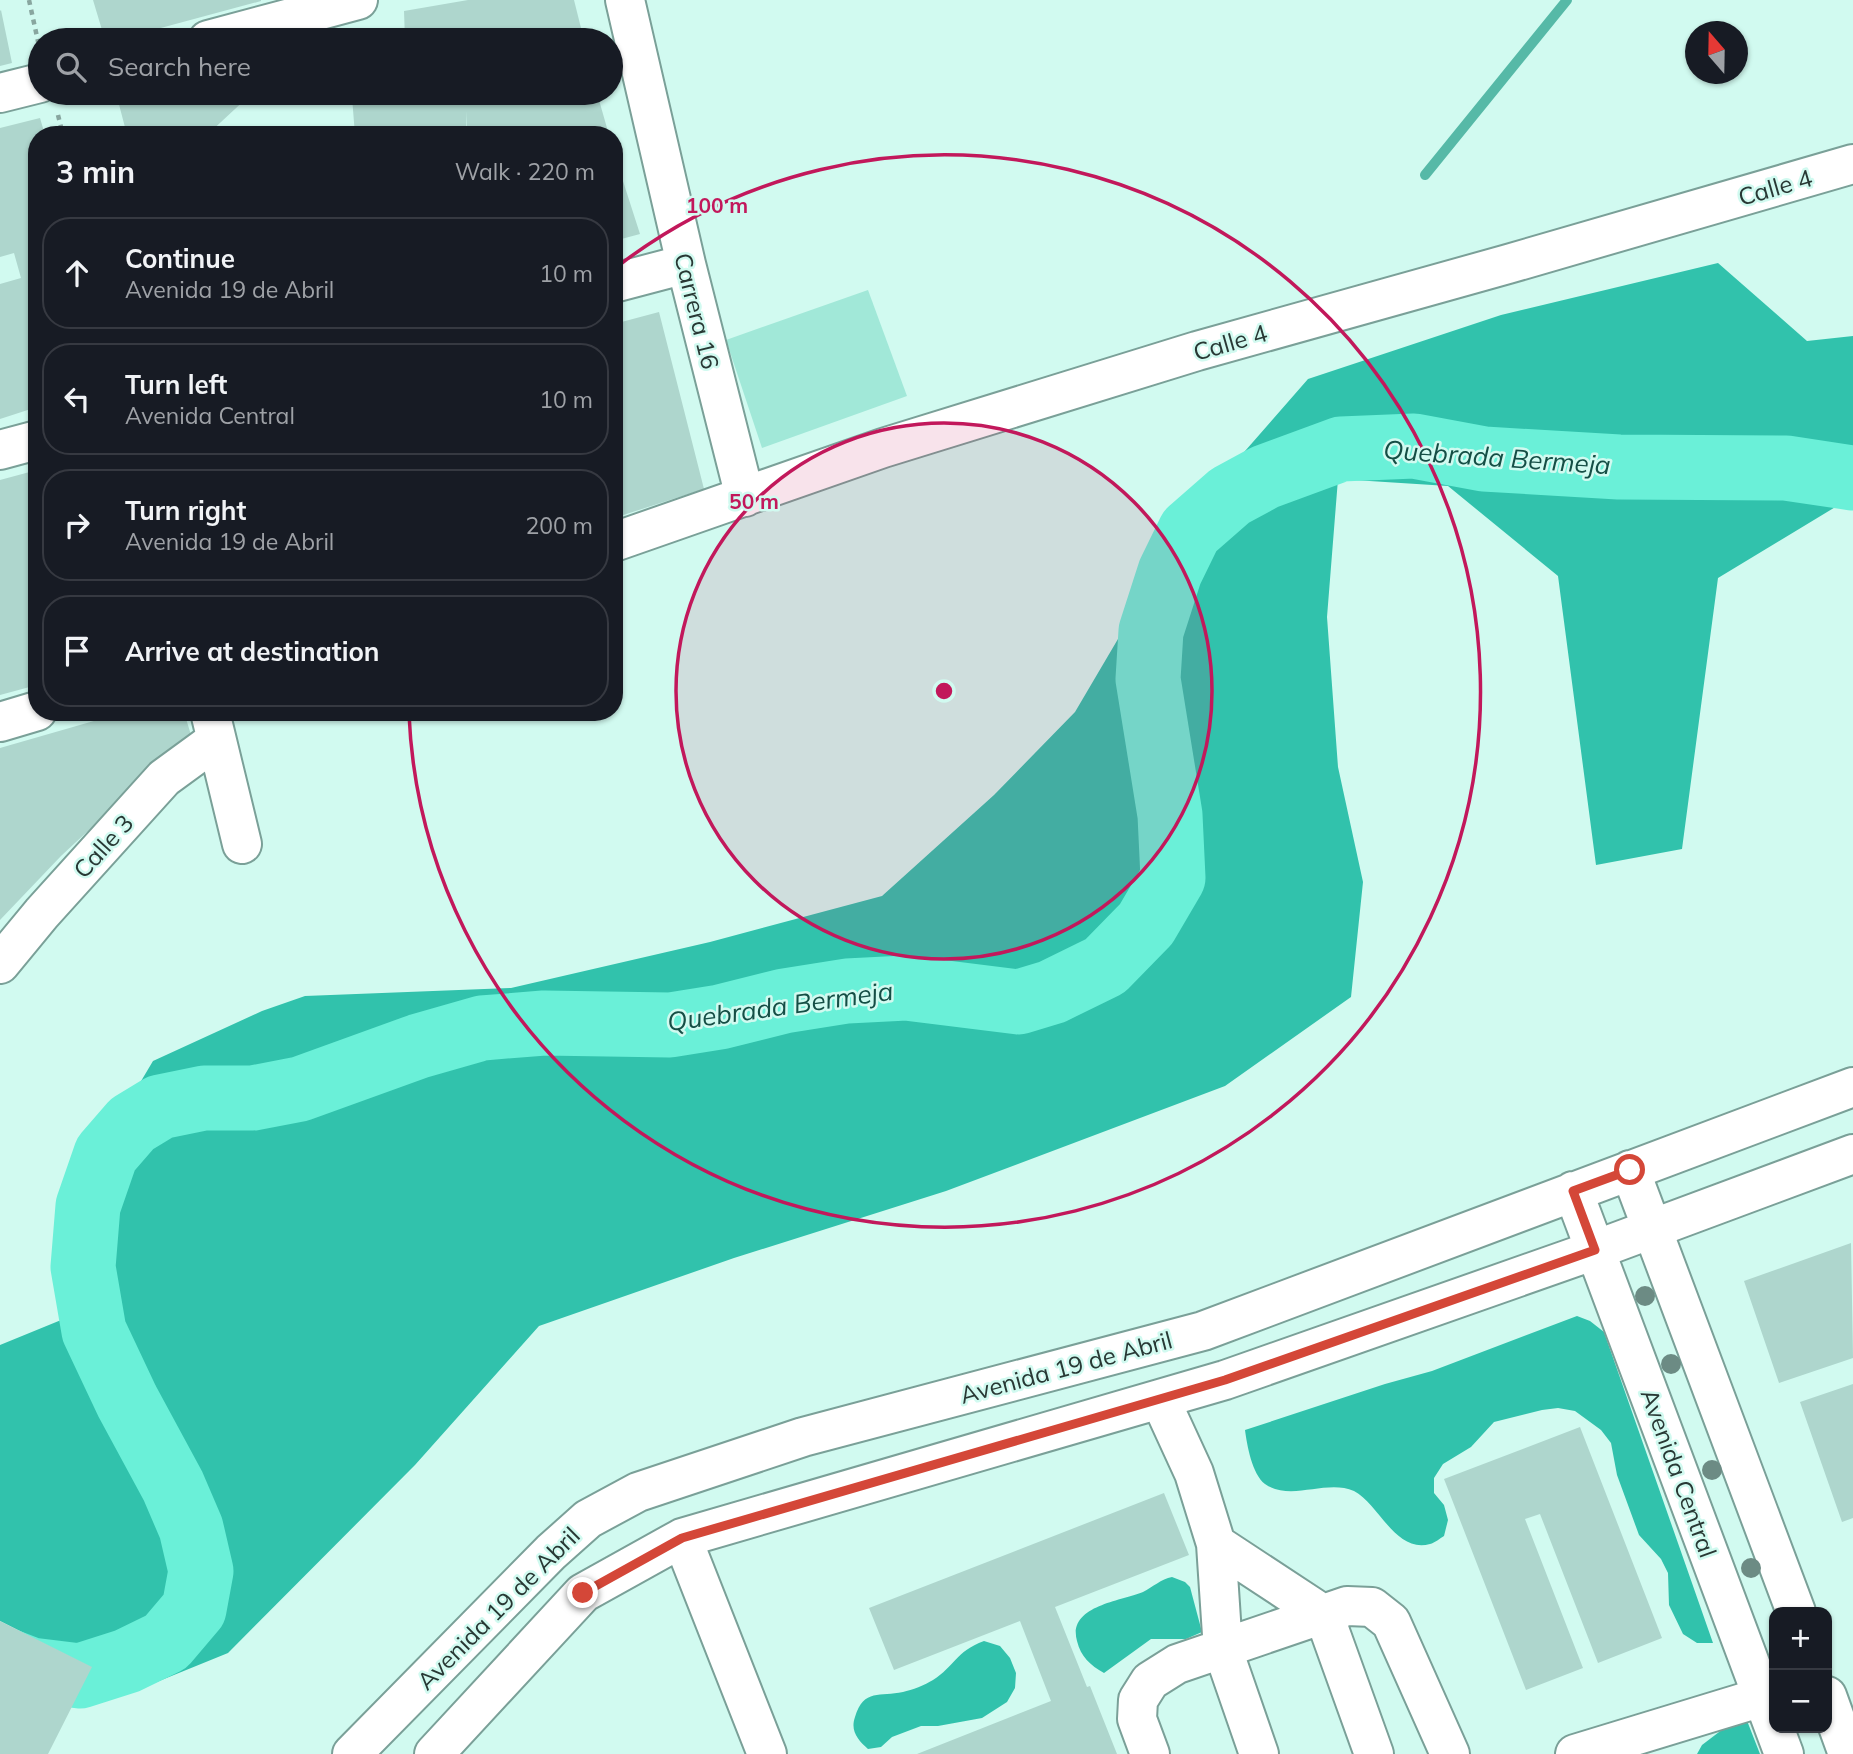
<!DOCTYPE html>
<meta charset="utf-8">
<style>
:root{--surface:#171b24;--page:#20242c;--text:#f1f3f6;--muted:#9ea1a6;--line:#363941}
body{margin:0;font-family:Mulish,sans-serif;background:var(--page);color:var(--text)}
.controls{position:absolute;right:21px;bottom:21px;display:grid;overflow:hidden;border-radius:14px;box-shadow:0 2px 5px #0004}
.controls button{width:63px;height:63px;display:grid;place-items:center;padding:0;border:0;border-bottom:2px solid var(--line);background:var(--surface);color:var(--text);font:35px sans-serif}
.compass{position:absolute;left:1685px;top:21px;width:63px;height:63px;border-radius:50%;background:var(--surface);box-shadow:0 2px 5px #0004;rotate:340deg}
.stop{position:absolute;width:21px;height:21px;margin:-16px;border:5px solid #d44738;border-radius:50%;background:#fff}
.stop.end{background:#d44738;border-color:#fff;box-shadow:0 2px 7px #0008}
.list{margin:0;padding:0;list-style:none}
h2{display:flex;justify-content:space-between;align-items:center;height:91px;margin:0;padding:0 28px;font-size:30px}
h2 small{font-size:23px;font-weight:400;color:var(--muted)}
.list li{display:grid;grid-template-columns:46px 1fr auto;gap:21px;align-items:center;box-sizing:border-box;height:112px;margin:0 14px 14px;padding:0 14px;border:2px solid var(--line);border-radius:28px}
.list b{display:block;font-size:26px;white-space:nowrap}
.list p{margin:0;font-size:23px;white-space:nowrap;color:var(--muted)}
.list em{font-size:23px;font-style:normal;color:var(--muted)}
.icon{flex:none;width:38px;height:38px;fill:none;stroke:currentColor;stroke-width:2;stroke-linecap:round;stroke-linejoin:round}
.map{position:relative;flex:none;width:1853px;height:1754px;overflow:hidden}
.search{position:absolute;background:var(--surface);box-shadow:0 2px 5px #0004;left:28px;top:28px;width:595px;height:77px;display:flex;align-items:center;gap:18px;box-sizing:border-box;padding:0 24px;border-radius:38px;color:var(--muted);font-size:26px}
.panel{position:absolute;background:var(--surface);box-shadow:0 2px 5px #0004;left:28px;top:126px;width:595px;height:595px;border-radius:28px}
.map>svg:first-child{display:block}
.green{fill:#a1e8d8}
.forest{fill:#31c2ac}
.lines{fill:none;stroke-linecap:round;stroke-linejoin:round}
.stream{stroke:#56b9a7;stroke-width:10}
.river{stroke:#6af0d8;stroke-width:65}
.building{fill:#aed6cd}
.minor-casing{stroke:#7aa098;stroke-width:42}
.path{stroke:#88a69f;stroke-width:4.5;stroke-dasharray:5 5;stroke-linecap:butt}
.minor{stroke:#fff;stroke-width:38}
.tree{fill:#6c8b84}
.route{stroke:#d44738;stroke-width:9}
.ring{fill:none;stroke:#c2185b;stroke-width:3.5}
.labels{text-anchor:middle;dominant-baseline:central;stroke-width:5;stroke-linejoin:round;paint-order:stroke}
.street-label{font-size:24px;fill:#283834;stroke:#d1faf0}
.water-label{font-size:26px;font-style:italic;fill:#144e45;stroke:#d1faf0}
.centre{fill:#c2185b;stroke:#d1faf0;stroke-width:3.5}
.ring-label{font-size:21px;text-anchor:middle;font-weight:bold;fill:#c2185b;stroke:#d1faf0;stroke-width:5;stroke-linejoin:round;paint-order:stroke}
</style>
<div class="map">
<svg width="1853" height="1754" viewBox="0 0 1853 1754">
<rect width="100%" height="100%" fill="#d1faf0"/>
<path class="green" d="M 868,290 L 907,396 L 762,448 L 726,340 Z"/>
<path class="forest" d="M 1718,263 L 1807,341 L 1853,336 L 1853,506 L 1842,503 L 1718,578 L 1682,849 L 1596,865 L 1558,576 L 1448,486 L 1338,479 L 1327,617 L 1338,767 L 1363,882 L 1351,997 L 1225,1086 L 946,1191 L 734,1258 L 539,1326 L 415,1465 L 228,1653 L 137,1690 L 0,1621 L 0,1345 L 88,1309 L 69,1202 L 153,1061 L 262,1011 L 305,996 L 511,988 L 710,942 L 882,896 L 994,795 L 1075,712 L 1138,605 L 1210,491 L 1308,379 L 1501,315 Z
M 1577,1316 L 1590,1321 L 1604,1332 L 1713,1643 L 1697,1643 L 1683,1634 L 1669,1605 L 1668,1573 L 1661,1559 L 1639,1535 L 1617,1475 L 1611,1443 L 1601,1430 L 1575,1411 L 1558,1408 L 1542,1410 L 1494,1422 L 1471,1447 L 1443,1464 L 1434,1478 L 1434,1493 L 1444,1505 L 1448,1520 L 1444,1536 C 1440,1538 1435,1543 1430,1544 C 1396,1554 1378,1503 1354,1491 C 1326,1479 1291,1502 1265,1484 C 1252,1474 1247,1445 1245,1430 L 1385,1384 L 1432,1371 Z
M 1172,1577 L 1185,1582 L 1190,1587 L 1202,1632 L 1186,1639 L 1151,1639 L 1104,1673 C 1090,1665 1081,1657 1077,1641 C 1067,1606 1121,1601 1143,1592 C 1153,1587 1161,1579 1172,1577 Z
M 984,1641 L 1000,1646 L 1010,1658 L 1016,1673 L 1015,1688 L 1007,1702 L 982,1718 L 938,1726 L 921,1726 L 892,1737 L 881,1747 L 868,1749 C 858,1740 850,1731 855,1717 C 864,1688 880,1697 903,1692 C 912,1690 925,1685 933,1680 C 955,1666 955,1652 984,1641 Z
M 1744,1713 L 1760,1754 L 1697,1754 L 1702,1745 Z"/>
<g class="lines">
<path class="stream" d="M 1425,175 L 1567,0"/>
<path class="river" d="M 0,1658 L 31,1670 L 80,1676 L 127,1661 L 166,1642 L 194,1609 L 201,1571 L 191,1528 L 173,1486 L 127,1401 L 94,1331 L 83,1267 L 88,1206 L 106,1154 L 132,1124 L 160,1107 L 204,1098 L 253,1098 L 300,1089 L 419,1046 L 482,1028 L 544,1023 L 670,1025 L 720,1017 L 784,1001 L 847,991 L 906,988 L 1019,1002 L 1052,992 L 1105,966 L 1146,924 L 1173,878 L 1170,815 L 1148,679 L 1151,631 L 1170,572 L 1190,531 L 1230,496 L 1265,477 L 1341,449 L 1414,446 L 1484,459 L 1619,467 L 1786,468 L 1853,478"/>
</g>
<path class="building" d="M 93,0 L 261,0 L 261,1 L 157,29 L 105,40 Z
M 468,0 L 574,0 L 584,40 L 405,40 L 404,11 Z
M 1,10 L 12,63 L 0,66 L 0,11 Z
M 325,32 L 326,40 L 298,40 L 298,39 Z
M 116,93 L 257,93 L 249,96 L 207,135 L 127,135 Z
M 406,93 L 597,93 L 609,135 L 467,135 L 466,111 L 466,135 L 355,135 L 352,97 L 407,97 Z
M 40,118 L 45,135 L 37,135 L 37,407 L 0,419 L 0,284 L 21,278 L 14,253 L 0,257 L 0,128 Z
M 614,153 L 640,234 L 614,241 Z
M 659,312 L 704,489 L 614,518 L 614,324 Z
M 37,470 L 37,685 L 0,695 L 0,480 Z
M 125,712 L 184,712 L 191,735 L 61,856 L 0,920 L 0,748 Z
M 1851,1243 L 1853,1358 L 1779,1383 L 1744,1281 Z
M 1853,1384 L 1853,1518 L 1842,1522 L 1800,1402 Z
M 1580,1427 L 1662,1638 L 1598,1663 L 1540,1514 L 1525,1519 L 1583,1668 L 1526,1690 L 1444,1479 Z
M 1164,1493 L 1189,1555 L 1055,1607 L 1087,1687 L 1090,1686 L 1117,1754 L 917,1754 L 1051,1701 L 1020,1621 L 894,1670 L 869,1608 Z
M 0,1621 L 92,1667 L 48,1754 L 0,1754 Z"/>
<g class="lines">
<g class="minor-casing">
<path id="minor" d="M 625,0 L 686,264 L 745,497
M 208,40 L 358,0
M 0,93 L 40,83
M 614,283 L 686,264
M 0,450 L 37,440
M 614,542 L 883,448 L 1197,351 L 1508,264 L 1853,164
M 210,712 L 242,844
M 0,722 L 37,711
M 0,964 L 42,913 L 164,778 L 216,740
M 1630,1170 L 1796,1612
M 1573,1191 L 1784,1754
M 1160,1399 L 1194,1473 L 1216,1544 L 1223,1650 L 1259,1754
M 682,1538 L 767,1754
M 1216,1544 L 1324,1615 L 1374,1754
M 1827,1696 L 1848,1754
M 352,1754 L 551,1552 L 588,1519 L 638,1492 L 803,1437 L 1203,1331 L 1853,1087
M 434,1754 L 583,1593 L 682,1538 L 1225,1380 L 1595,1250 L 1853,1154
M 1150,1754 L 1137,1719 L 1138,1700 L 1150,1681 L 1177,1664 L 1347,1606 L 1372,1607 L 1391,1622 L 1450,1754
M 1575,1754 L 1762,1697"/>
</g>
<path class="path" d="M 29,0 L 39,46
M 58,115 L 63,135"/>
<use href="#minor" class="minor"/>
</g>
<g class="tree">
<circle cx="1645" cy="1296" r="10"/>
<circle cx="1671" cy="1364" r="10"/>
<circle cx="1712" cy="1470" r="10"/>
<circle cx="1751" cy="1568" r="10"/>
</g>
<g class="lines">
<path class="route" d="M 583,1593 L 682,1538 L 1225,1380 L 1595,1250 L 1573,1191 L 1630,1170"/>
</g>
<circle cx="944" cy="691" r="268" fill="#c2185b" fill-opacity=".12"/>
<g class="ring">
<circle cx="944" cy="691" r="268"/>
<path d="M618 266A536 536 0 1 1 409 714"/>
</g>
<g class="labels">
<g class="street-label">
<text transform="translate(1775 187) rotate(-16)">Calle 4</text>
<text transform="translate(697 311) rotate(76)">Carrera 16</text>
<text transform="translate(1230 342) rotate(-16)">Calle 4</text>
<text transform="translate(103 846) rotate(-48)">Calle 3</text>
<text transform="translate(1066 1367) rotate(-15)">Avenida 19 de Abril</text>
<text transform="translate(1679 1473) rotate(70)">Avenida Central</text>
<text transform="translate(498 1608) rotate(-45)">Avenida 19 de Abril</text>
</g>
<g class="water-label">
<text transform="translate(1497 457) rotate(4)">Quebrada Bermeja</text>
<text transform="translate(780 1006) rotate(-8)">Quebrada Bermeja</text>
</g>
</g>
<circle cx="944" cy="691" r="10" class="centre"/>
<g class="ring-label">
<text x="717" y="213">100 m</text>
<text x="754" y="509">50 m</text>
</g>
</svg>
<div class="controls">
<button>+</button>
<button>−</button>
</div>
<svg class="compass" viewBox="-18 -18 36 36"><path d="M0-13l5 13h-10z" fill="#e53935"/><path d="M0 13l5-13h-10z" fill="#9ea1a6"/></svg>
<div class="stop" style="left:1630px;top:1170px"></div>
<div class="stop end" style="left:583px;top:1593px"></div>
<div class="search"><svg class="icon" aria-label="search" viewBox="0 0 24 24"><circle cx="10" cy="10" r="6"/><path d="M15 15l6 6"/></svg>Search here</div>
<section class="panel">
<h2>3 min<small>Walk · 220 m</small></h2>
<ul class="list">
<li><svg class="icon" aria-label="ahead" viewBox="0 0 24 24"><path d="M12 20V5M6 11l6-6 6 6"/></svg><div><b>Continue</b><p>Avenida 19 de Abril</p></div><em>10 m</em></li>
<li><svg class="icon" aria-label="left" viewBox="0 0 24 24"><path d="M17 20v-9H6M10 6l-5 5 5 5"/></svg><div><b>Turn left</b><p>Avenida Central</p></div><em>10 m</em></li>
<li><svg class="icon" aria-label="right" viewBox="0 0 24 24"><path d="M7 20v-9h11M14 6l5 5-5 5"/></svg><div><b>Turn right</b><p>Avenida 19 de Abril</p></div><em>200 m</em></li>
<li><svg class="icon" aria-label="arrive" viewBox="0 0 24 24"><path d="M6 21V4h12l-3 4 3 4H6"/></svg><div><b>Arrive at destination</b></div></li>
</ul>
</section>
</div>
